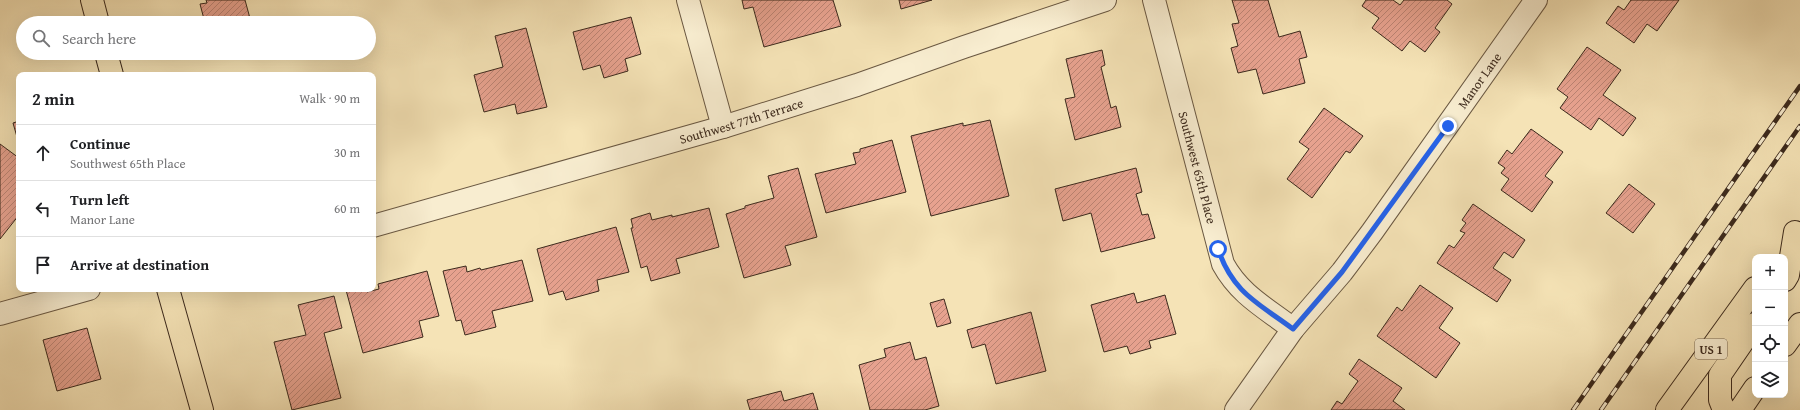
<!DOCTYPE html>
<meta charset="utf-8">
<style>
:root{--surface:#fff;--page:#f6f6f6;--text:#202124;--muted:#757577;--line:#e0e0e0}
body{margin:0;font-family:"Gentium Book Plus",serif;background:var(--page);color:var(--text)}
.controls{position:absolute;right:12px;bottom:12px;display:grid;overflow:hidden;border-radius:8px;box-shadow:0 4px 16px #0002}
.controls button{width:36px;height:36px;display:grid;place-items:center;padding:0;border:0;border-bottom:1px solid var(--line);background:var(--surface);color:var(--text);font:20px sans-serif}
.stop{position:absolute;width:12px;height:12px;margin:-9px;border:3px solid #2563eb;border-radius:50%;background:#fff}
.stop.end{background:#2563eb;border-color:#fff;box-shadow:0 1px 4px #0008}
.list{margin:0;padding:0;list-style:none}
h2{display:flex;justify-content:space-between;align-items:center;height:52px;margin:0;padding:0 16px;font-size:17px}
h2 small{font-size:13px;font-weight:400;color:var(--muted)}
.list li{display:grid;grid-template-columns:26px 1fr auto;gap:12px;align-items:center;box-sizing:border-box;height:56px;padding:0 16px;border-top:1px solid var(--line)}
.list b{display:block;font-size:15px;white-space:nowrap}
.list p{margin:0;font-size:13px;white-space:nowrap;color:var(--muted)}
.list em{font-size:13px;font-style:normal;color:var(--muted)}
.icon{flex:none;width:22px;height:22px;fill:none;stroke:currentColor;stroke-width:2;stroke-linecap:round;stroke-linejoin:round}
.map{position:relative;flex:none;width:1800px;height:410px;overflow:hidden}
.search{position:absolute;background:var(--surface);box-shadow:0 4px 16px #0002;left:16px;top:16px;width:360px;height:44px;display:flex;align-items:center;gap:10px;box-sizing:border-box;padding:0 14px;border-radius:22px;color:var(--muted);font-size:15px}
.panel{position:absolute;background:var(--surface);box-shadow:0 4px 16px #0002;left:16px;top:72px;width:360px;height:220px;border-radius:8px}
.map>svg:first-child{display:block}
.building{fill:url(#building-hatch);stroke:#3b291c}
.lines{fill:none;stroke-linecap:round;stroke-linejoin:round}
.minor-casing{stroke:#6a5842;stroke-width:24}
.major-casing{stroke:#3b291c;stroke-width:24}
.highway-casing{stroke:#3b291c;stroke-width:24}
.minor{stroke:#f8edd0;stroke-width:22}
.major{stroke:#f5e3b6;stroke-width:22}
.highway{stroke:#f5e3b6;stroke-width:22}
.rail-casing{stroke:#3b291c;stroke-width:4.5}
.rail{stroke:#f8edd0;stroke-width:3;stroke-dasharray:9;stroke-linecap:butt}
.route{stroke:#2563eb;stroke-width:5}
.labels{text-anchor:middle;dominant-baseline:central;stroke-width:3.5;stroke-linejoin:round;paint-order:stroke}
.shield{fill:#f8edd0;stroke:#746452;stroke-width:1}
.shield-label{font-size:12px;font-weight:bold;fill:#3b291c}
.street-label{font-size:13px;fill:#3b291c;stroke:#f8edd0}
</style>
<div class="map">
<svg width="1800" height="410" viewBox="0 0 1800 410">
<defs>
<pattern id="building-hatch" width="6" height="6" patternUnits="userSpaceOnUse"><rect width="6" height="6" fill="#e7a28f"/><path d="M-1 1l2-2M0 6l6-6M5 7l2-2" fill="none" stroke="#bc8474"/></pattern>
</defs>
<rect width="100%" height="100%" fill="#f5e3b6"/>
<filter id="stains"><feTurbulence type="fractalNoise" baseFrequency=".005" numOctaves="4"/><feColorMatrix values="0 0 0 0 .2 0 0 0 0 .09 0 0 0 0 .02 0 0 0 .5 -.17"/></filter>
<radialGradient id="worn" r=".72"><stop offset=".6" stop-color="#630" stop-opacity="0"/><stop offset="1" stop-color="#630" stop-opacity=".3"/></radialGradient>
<path class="building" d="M 206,0 L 245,0 L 251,22 L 205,23 L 200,4 L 207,3 Z
M 742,0 L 833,0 L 841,26 L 764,47 L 753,7 L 744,9 Z
M 899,0 L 932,0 L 901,9 Z
M 1232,0 L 1268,0 L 1279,37 L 1300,31 L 1307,57 L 1299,59 L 1305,83 L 1263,94 L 1256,69 L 1238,73 L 1231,48 L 1238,46 L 1232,24 L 1239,23 Z
M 1366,0 L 1393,0 L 1400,5 L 1404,0 L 1447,0 L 1452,4 L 1435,28 L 1440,32 L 1425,52 L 1410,41 L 1402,51 L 1372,28 L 1379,18 L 1362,6 Z
M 1631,0 L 1679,0 L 1657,31 L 1647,24 L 1634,43 L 1606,23 L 1618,6 L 1624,10 Z
M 631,17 L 641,54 L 625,59 L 628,71 L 604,78 L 600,65 L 583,70 L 573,32 Z
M 526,28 L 547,107 L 517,114 L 515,104 L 484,112 L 474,75 L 503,67 L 495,36 Z
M 1587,47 L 1621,70 L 1603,95 L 1636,118 L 1623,136 L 1599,118 L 1591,130 L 1560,108 L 1568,97 L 1557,89 Z
M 1102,50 L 1105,65 L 1101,67 L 1111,108 L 1116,106 L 1121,127 L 1075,140 L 1065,99 L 1075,97 L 1066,59 Z
M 1324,108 L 1363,136 L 1350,153 L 1346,151 L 1312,198 L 1287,179 L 1309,149 L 1299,142 Z
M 990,120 L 1009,196 L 931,216 L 911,136 L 963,123 L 963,126 Z
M 19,121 L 19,144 L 13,123 Z
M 1531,129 L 1563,152 L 1545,176 L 1553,182 L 1532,212 L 1501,190 L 1509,179 L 1501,173 L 1505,168 L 1498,163 L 1507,150 L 1512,154 Z
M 892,140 L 906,192 L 826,213 L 815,174 L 856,164 L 853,153 L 860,152 L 860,149 Z
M 0,144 L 19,158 L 19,215 L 0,239 Z
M 798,168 L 817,237 L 785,246 L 791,265 L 744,278 L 726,214 L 745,208 L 745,206 L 774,198 L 768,176 Z
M 1136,168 L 1142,192 L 1136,194 L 1142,215 L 1148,214 L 1155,238 L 1101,252 L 1091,213 L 1063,221 L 1055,189 Z
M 1629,184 L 1655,204 L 1633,233 L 1606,213 Z
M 1473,204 L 1525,240 L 1513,258 L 1504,252 L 1493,268 L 1511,280 L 1497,302 L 1437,263 L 1449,245 L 1454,248 L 1465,233 L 1460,231 L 1466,223 L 1462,220 Z
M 709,208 L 719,247 L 676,259 L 680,273 L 651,281 L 647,266 L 641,268 L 631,228 L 633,228 L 631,219 L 650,213 L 652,220 L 672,215 L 672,217 Z
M 616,227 L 629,272 L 597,280 L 599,291 L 566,300 L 563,291 L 549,295 L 537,249 Z
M 522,260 L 533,301 L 492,311 L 496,327 L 465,335 L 461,320 L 456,321 L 443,271 L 466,266 L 467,272 L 480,268 L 481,270 Z
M 427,271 L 439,316 L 419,321 L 423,337 L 363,353 L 346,290 L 366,289 L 367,292 L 379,289 L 378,284 Z
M 1420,285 L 1453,308 L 1439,328 L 1460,343 L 1436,378 L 1377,336 L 1397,307 L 1402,311 Z
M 1134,293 L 1137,303 L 1165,295 L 1176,334 L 1149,341 L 1151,348 L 1130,354 L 1127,346 L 1104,352 L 1091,305 Z
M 334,296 L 342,328 L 324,333 L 341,398 L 292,410 L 274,342 L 306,335 L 298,305 Z
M 944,299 L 951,323 L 937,327 L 930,303 Z
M 1031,312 L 1046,371 L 996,384 L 985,344 L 972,348 L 967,330 Z
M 87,328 L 101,379 L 57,391 L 43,340 Z
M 910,342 L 915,360 L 926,357 L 939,406 L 925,410 L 870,410 L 859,365 L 886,357 L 884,349 Z
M 1359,359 L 1402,388 L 1393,401 L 1405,410 L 1331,410 L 1337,401 L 1342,404 L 1358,381 L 1349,374 Z
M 781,391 L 784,401 L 813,393 L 818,410 L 750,410 L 747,400 Z"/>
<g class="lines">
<g class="minor-casing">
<g id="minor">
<path d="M 688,0 L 723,127"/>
<path id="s1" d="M 1154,0 L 1223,264 C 1240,295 1266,308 1293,329"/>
<path id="s2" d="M 373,226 L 723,127 L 857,85 L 964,47 L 1105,0"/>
<path d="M 0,314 L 89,289"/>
<path id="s3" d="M 1236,410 L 1293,329 L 1342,272 L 1372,232 L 1536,0"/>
</g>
</g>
<g class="major-casing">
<path id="major" d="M 92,0 L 98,23
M 106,53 L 112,75
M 168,289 L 202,410"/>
</g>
<g class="highway-casing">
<path id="highway" d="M 1785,280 L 1788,275 L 1795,232
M 1785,345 L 1800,324
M 1667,410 L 1755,288
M 1724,410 L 1720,400 L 1720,375 L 1755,324
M 1740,410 L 1755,388"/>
</g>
<use href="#minor" class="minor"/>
<use href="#major" class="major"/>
<use href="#highway" class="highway"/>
<g class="rail-casing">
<path id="rail" d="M 1573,410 L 1800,86
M 1601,410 L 1800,126"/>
</g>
<use href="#rail" class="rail"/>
</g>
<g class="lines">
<path class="route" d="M 1218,249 C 1233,293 1258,303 1293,329 L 1342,272 L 1448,126"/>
</g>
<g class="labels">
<rect class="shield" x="1695" y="339" width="32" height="20" rx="3"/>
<g class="shield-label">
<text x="1711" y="349">US 1</text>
</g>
<g class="street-label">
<text stroke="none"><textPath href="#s3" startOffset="410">Manor Lane</textPath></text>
<text stroke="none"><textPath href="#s2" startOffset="383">Southwest 77th Terrace</textPath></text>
<text stroke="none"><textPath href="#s1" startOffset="173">Southwest 65th Place</textPath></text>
</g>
</g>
<rect width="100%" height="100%" filter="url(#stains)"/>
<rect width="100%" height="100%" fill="url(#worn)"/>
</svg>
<div class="controls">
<button>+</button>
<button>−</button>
<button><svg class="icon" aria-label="locate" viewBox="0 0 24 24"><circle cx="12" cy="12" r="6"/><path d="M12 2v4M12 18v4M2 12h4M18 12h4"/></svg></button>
<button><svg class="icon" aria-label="layers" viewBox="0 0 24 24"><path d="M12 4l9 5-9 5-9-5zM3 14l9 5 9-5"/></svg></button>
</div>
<div class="stop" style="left:1218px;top:249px"></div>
<div class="stop end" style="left:1448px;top:126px"></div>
<div class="search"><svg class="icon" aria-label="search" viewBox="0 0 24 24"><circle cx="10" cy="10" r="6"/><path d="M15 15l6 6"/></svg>Search here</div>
<section class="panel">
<h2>2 min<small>Walk · 90 m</small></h2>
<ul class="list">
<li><svg class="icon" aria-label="ahead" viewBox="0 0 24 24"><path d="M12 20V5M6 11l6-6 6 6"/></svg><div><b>Continue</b><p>Southwest 65th Place</p></div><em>30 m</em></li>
<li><svg class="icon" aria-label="left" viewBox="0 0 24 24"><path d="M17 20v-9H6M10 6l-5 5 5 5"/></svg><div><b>Turn left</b><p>Manor Lane</p></div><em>60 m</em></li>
<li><svg class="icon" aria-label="arrive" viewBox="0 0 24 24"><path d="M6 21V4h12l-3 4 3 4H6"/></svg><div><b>Arrive at destination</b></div></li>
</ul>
</section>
</div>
